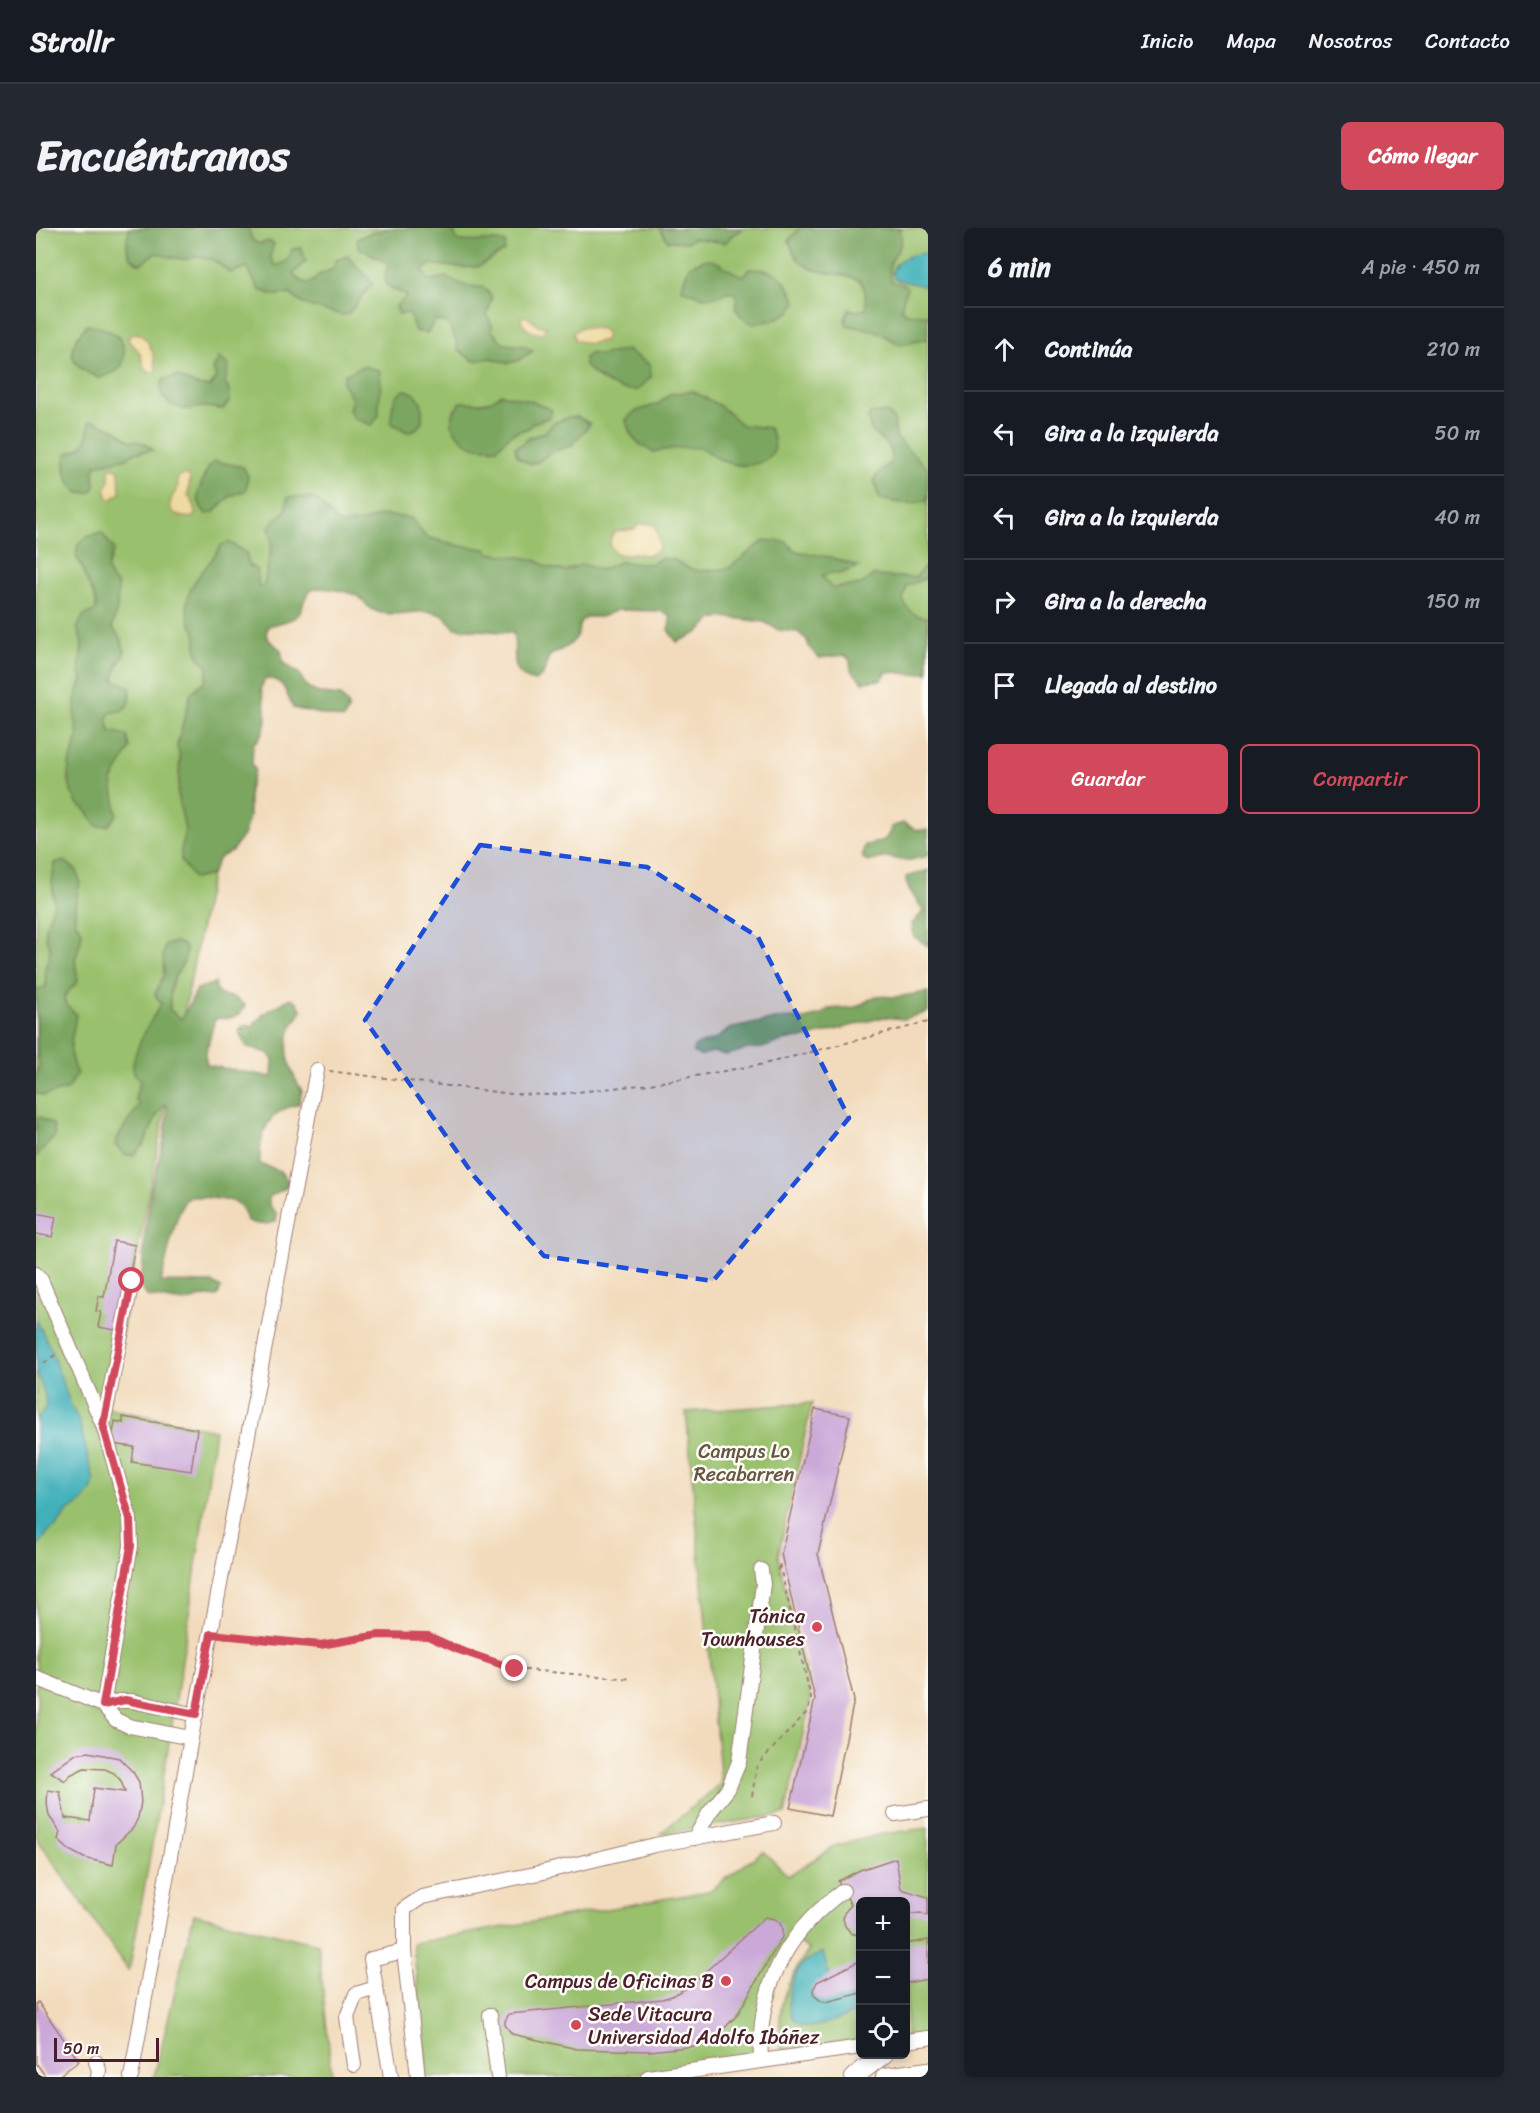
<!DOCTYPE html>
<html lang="es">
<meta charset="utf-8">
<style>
:root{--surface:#171b24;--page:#242831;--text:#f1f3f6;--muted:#9ea1a6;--line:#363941;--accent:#d1495b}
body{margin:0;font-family:Sriracha,sans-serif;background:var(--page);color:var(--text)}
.controls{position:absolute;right:18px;bottom:18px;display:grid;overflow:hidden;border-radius:9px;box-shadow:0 3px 9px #0003}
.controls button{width:54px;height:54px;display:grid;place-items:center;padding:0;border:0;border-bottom:2px solid var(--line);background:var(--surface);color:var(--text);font:30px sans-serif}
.scale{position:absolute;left:18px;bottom:15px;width:105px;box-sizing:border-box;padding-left:6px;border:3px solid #4a1f2b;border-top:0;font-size:16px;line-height:21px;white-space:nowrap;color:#4a1f2b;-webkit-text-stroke:4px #fdfcf7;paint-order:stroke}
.stop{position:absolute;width:18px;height:18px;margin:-14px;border:4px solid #d1495b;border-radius:50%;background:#fff}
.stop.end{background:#d1495b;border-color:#fff;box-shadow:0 2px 6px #0008}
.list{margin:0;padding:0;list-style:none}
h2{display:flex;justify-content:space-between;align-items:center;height:78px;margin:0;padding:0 24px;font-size:26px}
h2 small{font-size:20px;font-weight:400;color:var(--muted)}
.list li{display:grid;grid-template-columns:39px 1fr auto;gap:18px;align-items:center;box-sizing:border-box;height:84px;padding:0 24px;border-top:2px solid var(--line)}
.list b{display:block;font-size:22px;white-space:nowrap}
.list em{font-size:20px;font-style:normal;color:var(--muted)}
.actions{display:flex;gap:12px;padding:18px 24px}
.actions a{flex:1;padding:14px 0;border:2px solid var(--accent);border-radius:9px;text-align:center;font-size:21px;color:var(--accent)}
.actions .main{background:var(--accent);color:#fff}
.icon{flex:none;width:33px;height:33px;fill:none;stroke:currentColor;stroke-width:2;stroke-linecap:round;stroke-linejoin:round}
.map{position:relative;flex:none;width:892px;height:1849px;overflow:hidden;border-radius:9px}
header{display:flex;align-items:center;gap:36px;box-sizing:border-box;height:84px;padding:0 30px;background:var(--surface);border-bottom:2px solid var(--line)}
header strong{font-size:28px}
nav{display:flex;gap:33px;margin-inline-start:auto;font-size:21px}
.intro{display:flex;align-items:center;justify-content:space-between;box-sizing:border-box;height:144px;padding:0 36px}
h1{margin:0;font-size:42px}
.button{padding:15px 27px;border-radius:9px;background:var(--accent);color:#fff;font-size:21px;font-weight:700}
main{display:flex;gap:36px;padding:0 36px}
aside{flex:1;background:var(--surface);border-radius:9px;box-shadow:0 3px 9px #0003}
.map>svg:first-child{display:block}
.green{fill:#99c06c;stroke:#72704c;stroke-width:1.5}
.forest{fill:#7aa660;stroke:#626246;stroke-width:1.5}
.sand{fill:#eeda9e;stroke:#9c7c64;stroke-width:1.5}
.water{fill:#40b0b9;stroke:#456872;stroke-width:1.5}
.building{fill:#caa8d8}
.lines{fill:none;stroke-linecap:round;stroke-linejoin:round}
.minor-casing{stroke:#9e7d74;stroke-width:16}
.major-casing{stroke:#9e7d74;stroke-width:20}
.path{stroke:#9e7d74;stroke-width:2;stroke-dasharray:4.5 4.5;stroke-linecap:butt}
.minor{stroke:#fff;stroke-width:14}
.major{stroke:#fff;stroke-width:18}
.route{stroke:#d1495b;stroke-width:8}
.marked{fill:#1d4ed8;fill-opacity:0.2;stroke:#1d4ed8;stroke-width:4.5;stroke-dasharray:12 8;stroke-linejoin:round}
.poi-dot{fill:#d1495b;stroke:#fdfcf7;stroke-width:2}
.labels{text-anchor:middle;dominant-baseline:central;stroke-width:5;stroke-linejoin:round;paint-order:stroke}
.park-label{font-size:20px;fill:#665742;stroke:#fdfcf7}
.poi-label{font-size:20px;fill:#4a1f2b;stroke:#fdfcf7;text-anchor:end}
</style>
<header>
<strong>Strollr</strong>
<nav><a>Inicio</a><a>Mapa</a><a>Nosotros</a><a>Contacto</a></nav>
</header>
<div class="intro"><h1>Encuéntranos</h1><a class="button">Cómo llegar</a></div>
<main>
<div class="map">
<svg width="892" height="1849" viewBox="0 0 892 1849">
<rect width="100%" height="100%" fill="#fdfcf7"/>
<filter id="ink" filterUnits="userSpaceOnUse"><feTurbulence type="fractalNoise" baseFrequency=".0167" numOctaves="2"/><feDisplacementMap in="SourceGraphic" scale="12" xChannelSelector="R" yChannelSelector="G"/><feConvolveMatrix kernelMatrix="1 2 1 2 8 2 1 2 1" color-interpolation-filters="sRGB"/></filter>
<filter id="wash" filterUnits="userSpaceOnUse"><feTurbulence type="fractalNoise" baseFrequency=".008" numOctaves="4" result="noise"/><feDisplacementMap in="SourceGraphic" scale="24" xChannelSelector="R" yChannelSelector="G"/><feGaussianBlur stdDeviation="1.35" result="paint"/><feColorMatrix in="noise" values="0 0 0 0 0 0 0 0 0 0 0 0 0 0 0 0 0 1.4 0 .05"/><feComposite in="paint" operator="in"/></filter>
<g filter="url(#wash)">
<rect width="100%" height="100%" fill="#f2dbbc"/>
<path class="green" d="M 0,0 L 892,0 L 892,408 L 242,344 L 175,647 L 71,1180 L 179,1202 C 155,1383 127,1563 93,1743 L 0,1609 L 0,1485 L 2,1465 L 0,1464 Z
M 776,1175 L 742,1328 L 775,1470 L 749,1586 L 624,1606 L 685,1555 L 650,1184 Z
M 892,1600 L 892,1806 L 870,1809 L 870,1674 L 825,1674 L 824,1816 L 746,1828 C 745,1815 744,1802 744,1790 C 745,1765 759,1742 773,1721 L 762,1714 L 742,1737 L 725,1830 L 572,1849 L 391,1849 L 377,1715 L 673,1663 L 727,1623 L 752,1648 L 799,1618 L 846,1606 Z
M 158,1686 L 282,1716 L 296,1849 L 118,1849 Z"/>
<path class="forest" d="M 94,0 L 212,0 L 217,13 L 224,16 L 233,13 L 238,16 L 234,28 L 238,37 C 250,37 253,31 256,21 L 265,20 L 270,33 L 257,46 C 265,55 275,60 282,47 L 297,41 L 300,32 L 312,28 C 320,41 330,43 336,56 L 312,86 L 306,87 C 291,82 265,80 255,66 L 238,67 L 223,62 L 211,39 L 194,45 L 177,32 L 160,29 L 150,31 L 138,30 L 120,25 L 105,36 C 88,31 89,13 94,0 Z
M 350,0 L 415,0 L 422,12 C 438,17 454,9 470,15 L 468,24 C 460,27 447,37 443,38 C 430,42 408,38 395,36 L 387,42 L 390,50 L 396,52 L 410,49 L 427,57 L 449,60 L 456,70 L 451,87 L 456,97 L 456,103 L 468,116 L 489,118 L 497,123 L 481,133 L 471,135 L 455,130 L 438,133 L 421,121 L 421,115 L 412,95 L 399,92 L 391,105 L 379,103 L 373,85 L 363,87 L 360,78 L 371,68 L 350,57 L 349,46 L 352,37 C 345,28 332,26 322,19 L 321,11 L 334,5 L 349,2 Z
M 623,0 L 708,0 L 696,7 L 689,15 L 658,10 L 652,14 L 632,13 Z
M 764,0 L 863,0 C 874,25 845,25 856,54 L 867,56 L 871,59 L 865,80 L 872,86 L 892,87 L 892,111 L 865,117 L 840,103 L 811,97 L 809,91 L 813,81 L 820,83 L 830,81 L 829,63 L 825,53 C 797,39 764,54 753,12 Z
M 671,31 C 687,34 694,45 708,48 L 713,41 C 743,41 748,48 760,74 L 755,83 L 738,92 L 717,96 L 708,91 L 699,80 L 701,71 L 699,65 L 690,64 C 675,74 660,67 645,61 L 653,38 Z
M 51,97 C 68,99 89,105 88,126 C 88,131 87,136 84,140 C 79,146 70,147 63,150 C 32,138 28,122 51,97 Z
M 591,122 L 614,137 L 615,149 L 602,162 C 581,164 564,153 549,138 L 548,130 L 555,125 L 564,127 Z
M 183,130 L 193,137 L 189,154 L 193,163 L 194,172 L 187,181 C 180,181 174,179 167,179 C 161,179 154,182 148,181 C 132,179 120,167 127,152 L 141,148 L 160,157 L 174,159 L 180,150 L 177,141 Z
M 327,138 L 343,142 C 348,159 341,169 343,187 L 336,197 L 318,191 L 313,182 L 316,171 L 307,155 L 308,147 Z
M 370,162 C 387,167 387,177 386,194 L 380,201 L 371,204 L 355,195 C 356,183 355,165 370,162 Z
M 656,163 L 683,177 L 706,197 L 733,200 C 738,209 742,222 732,230 C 718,240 698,239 683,231 C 676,228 671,221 663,220 C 648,218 631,221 617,224 C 601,216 594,210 590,192 L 598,184 L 622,176 L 634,166 Z
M 465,166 L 495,173 L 516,182 L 514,189 L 497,195 L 493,200 L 475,206 L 461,220 C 441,222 424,215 415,196 L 418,183 L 425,174 C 444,174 448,179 465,166 Z
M 850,184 L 858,191 L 860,209 L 892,241 L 892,272 C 879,277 856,275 843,270 L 838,252 L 844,243 L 856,234 C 856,214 849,217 837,205 C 834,201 833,195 832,190 L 834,186 Z
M 533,189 L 542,189 L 554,196 L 535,218 L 515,224 L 502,234 L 494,236 L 481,229 L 479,219 L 486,216 L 493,210 L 509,204 L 518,195 Z
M 58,193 L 80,202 L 93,212 L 109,215 L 117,222 L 98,225 L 92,230 L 60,237 L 58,245 L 59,259 L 55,264 L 43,265 C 30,255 27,241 30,226 C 51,219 51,215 53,194 Z
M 178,233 L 207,239 L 212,248 L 210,262 L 193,269 L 178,284 L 170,286 C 166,281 162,275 162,269 C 162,261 172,237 178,233 Z
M 252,269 L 272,269 L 281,272 L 300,293 L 306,296 L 326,294 L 347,287 L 375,290 L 390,309 L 425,318 L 450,321 L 454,325 L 490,330 L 502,333 L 511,339 L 529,343 L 546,336 L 565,342 L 583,334 L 615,336 L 625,330 L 636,331 L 652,340 L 664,343 L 693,340 L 729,312 L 750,314 L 759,323 L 794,329 L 823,339 L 803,346 L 794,345 L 786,348 L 795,360 L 824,357 L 838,347 L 853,349 L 880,349 L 887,340 L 892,340 L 891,350 L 870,358 L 867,372 C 872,383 879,389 892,389 L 892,446 L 889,444 C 874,449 866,443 851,444 L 845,452 L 827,454 L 815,442 L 814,432 L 808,427 L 783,430 L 773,419 L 771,412 L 762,404 L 743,402 L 728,394 L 688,389 L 677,391 L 661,405 L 641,414 L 632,402 L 635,388 L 624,383 L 582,382 L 565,389 L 551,389 L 544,394 C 542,416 532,418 513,428 L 507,447 L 499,453 C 469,446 483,427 477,405 L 419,400 C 415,396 410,389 405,387 C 384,378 358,392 337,382 C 331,379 328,373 323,369 C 315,364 288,358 279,361 C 266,365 269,379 262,387 C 255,394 241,395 232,398 L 230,407 L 234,413 L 245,422 L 247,435 L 264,446 C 270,466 286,466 305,468 L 312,477 L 312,483 L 307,491 L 257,480 C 250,466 248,448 229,451 L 225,460 C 229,481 237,500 217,516 L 216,535 L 219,542 L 213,562 L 213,589 L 208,606 L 196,623 L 183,630 L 175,647 L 158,651 L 145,633 L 145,622 L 149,602 L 142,567 L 144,530 L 141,518 L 155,465 L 170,452 L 172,438 C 169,435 164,431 162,428 C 159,421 161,412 159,404 C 157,400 154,396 153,391 C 143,357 172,343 185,317 L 193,314 L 210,325 L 213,337 L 221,342 L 223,359 L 228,358 L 236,315 L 233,299 L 237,293 L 249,284 Z
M 65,304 L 78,321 L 71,341 L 76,352 L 82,357 L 81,381 L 76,399 L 85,411 L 89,424 C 83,438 80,435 78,452 L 94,459 L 94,473 L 88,482 L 74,485 L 71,490 L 74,503 L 91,507 L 94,520 L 76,553 L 81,587 L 72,598 L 61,598 L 51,583 L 41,575 L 35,563 L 32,549 L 33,537 L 42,509 L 39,490 L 39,472 L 46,451 C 38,432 53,423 41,401 L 47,388 L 60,382 C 61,370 57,366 52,355 C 47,344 49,340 40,329 L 42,316 L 51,309 Z
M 867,595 L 881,602 L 892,602 L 892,628 L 870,633 L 851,629 L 832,634 L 826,629 L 829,617 C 843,614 852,615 855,599 Z
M 29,633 L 41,643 L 44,655 L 39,678 L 39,693 L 46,703 L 45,712 L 39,732 L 42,753 C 31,768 18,768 40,786 C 37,812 29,821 41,846 L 32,861 L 8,868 L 0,865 L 0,844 L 4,838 L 1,824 L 0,761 L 10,759 L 9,740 L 13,731 L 14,720 L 10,710 L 9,699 L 18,677 L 16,653 L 19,635 Z
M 892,642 L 892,718 L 877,708 L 876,696 L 887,684 C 883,670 870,664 870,649 Z
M 140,714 L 149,718 C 153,732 142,741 137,753 C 133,762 134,772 134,782 L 146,791 L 161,761 L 179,755 L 181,764 L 185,767 L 197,769 L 209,777 C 203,791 193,791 179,790 L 169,828 L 171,837 L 236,849 L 237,832 L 232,825 L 211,819 L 202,802 L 210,797 L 217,798 L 227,786 L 255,770 L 261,774 L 266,783 C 262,790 256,796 254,803 C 247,824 255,845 266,863 L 263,876 C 231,883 223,905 224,936 L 244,943 L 253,955 L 249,960 L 233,969 L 233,977 L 241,986 L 240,993 C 230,998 221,997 211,993 C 208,980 203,973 190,972 C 178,971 163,966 152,970 C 141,975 129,1039 125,1054 L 177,1055 L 185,1060 L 181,1069 L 170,1068 L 148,1074 L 111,1068 L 105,1059 L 109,1003 L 116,958 L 128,912 L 132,880 L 129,876 L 121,887 L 108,916 L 98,927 L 89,927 L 79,917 C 83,903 96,890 103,877 L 99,870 L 104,853 C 102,850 99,848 98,845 C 92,828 117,790 125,776 L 119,766 L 128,747 L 127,727 L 129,717 Z
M 892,764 L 892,784 L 868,791 L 848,789 L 769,810 L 752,811 L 726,820 L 712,821 L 690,827 L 676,824 L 664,828 L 657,824 L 658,818 L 680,811 L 693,801 L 739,791 L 756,790 L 768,791 L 784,787 L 792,781 L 820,779 L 840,768 L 860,769 Z
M 4,889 L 17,897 L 19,908 L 0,929 L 0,891 Z"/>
<path class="sand" d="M 490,88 L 502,97 L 510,99 L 506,106 C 495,105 486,101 485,89 Z
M 545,99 L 567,101 L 571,107 L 569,112 L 554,116 L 539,112 L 537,105 Z
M 102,105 C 114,110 120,132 120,145 C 104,145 109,134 103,124 C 101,120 95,116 92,113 L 94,107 Z
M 77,239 L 83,242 L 84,265 L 74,272 L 72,270 L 69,262 L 73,253 L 73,241 Z
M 150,246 L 154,250 L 152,267 L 158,276 L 159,283 L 158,289 C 148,291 130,287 135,272 C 136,268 140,263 142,259 L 141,253 L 143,248 Z
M 603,296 L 617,296 C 625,309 629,327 608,327 C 605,327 602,325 599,325 C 595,325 592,327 589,327 C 573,327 571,315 578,304 L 599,301 Z"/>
<path class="water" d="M 892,25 L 892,59 L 859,51 L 856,44 C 861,29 877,26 892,25 Z
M 0,1091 L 13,1117 L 35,1178 L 43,1193 L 58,1253 L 55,1263 L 46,1274 L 31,1284 L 20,1299 L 12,1304 L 3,1317 L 0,1331 L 0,1192 L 10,1179 L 9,1167 L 0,1143 Z
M 787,1724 L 798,1766 L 824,1758 L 824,1784 C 810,1787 783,1800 771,1799 C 744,1795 752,1754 764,1739 C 769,1732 780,1728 787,1724 Z"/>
<g id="blocks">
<path class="building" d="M 0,985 L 20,989 L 16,1009 L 0,1006 Z
M 78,1013 L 99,1017 L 84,1103 L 62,1099 L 65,1084 L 60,1083 L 63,1068 L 68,1069 Z
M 779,1181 L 814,1188 L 782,1326 L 818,1472 L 794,1588 L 754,1580 L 779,1471 L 745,1326 Z
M 87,1189 L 161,1201 L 155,1243 L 96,1234 L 98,1219 L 75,1216 L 79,1193 L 87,1195 Z
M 52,1524 L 83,1530 L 97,1544 L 103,1554 L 105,1574 L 102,1590 L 97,1600 L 80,1616 L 77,1637 L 48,1630 L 33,1622 L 22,1612 L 24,1604 L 13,1588 L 11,1575 L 12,1562 L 24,1564 L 29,1590 L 54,1593 L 58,1560 L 89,1564 L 85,1553 L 78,1545 L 69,1541 L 48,1540 L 34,1547 L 29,1553 L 15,1544 L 40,1526 Z
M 860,1630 L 865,1661 L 892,1669 L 892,1688 L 884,1685 L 870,1687 L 870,1674 L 825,1674 L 825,1708 L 815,1705 L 809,1698 L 807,1691 L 808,1685 L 815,1677 L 802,1653 L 824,1642 Z
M 729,1689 L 739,1691 L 743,1694 L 746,1699 L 746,1709 L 701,1787 L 681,1808 L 660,1818 L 614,1823 L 541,1821 L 476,1806 L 469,1797 L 469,1793 L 473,1786 L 626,1771 L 636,1768 L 655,1757 Z
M 892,1712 L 892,1751 L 870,1755 L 870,1716 Z
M 825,1732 L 825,1765 L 790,1774 L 785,1773 L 778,1767 L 777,1762 L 781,1754 Z
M 2,1774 L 43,1833 L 21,1849 L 10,1849 L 0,1835 L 0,1775 Z"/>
</g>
</g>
<g filter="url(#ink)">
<use href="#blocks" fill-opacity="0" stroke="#9e7d74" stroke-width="1.5"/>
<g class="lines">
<g class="minor-casing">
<path id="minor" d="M 0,1046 L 5,1052 L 67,1197 L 94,1291 L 95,1318 L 67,1477
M 67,1197 L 96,1053
M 0,1450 L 67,1477 L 80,1492 L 93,1498 L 155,1510
M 67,1477 L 83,1473 L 96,1473 L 160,1487
M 859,1586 L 892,1581
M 659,1610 L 673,1585 L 692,1561 L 703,1534 L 727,1356 L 725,1342
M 454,1787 L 462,1849
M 870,1813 L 892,1810
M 725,1833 C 721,1761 749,1705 807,1663
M 60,1834 L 63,1842 L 62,1849
M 318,1837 L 311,1789 L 320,1766 L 340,1760
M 95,1849 L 155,1510 L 281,842
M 355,1849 L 335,1731 L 368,1723
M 382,1849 L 368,1723 L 368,1681 L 386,1669 L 499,1646 L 619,1617 L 738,1595
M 612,1849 L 825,1819"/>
</g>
<g class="major-casing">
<path id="major" d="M 818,1849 L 848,1826
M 849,1849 L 892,1843"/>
</g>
<path class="path" d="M 293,843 L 476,866 L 514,867 L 614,856 L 728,836 L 892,794
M 8,1135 L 22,1125
M 190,1407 L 284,1417 L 343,1407 L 392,1408 L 423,1422 L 479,1441 L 596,1451
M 716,1568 L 721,1537 L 772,1483 L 775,1470 L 743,1335 L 741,1348"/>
<use href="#minor" class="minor"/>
<use href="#major" class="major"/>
</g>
</g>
<g class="lines" filter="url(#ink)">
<path class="route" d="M 96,1053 L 67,1197 L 94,1291 L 95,1318 L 67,1477 L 89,1472 L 160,1486 L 175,1406 L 284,1417 L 343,1407 L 392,1408 L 423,1422 L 479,1441"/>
</g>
<path class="marked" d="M 444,617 L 611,639 L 722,709 L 813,890 L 677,1053 L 508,1028 L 438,948 L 329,792 Z"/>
<g class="poi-dot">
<circle cx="781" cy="1399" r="6"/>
<circle cx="690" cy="1753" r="6"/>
<circle cx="540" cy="1797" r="6"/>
</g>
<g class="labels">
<g class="park-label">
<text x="708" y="1223">Campus Lo<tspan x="708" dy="23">Recabarren</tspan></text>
</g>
<g class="poi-label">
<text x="769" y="1388">Tánica<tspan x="769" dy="23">Townhouses</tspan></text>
<text x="678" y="1753">Campus de Oficinas B</text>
<text x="552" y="1786" text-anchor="start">Sede Vitacura<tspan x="552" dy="23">Universidad Adolfo Ibáñez</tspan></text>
</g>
</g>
</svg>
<div class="controls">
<button>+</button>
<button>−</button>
<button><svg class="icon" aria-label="locate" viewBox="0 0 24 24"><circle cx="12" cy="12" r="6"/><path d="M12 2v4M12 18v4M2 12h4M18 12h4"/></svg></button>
</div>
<div class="scale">50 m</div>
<div class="stop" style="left:96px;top:1053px"></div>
<div class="stop end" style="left:479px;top:1441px"></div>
</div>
<aside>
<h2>6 min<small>A pie · 450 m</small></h2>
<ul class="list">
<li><svg class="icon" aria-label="ahead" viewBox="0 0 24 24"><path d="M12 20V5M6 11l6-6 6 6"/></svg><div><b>Continúa</b></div><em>210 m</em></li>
<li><svg class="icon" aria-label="left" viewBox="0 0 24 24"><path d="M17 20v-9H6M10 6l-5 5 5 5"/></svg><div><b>Gira a la izquierda</b></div><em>50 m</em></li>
<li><svg class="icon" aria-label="left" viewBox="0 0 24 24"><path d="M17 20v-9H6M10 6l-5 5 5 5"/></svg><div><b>Gira a la izquierda</b></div><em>40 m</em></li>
<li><svg class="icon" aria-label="right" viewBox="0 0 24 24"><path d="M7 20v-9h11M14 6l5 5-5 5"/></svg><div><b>Gira a la derecha</b></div><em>150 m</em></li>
<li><svg class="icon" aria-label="arrive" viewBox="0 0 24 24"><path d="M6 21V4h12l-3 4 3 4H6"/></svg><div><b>Llegada al destino</b></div></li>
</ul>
<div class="actions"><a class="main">Guardar</a><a>Compartir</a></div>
</aside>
</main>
